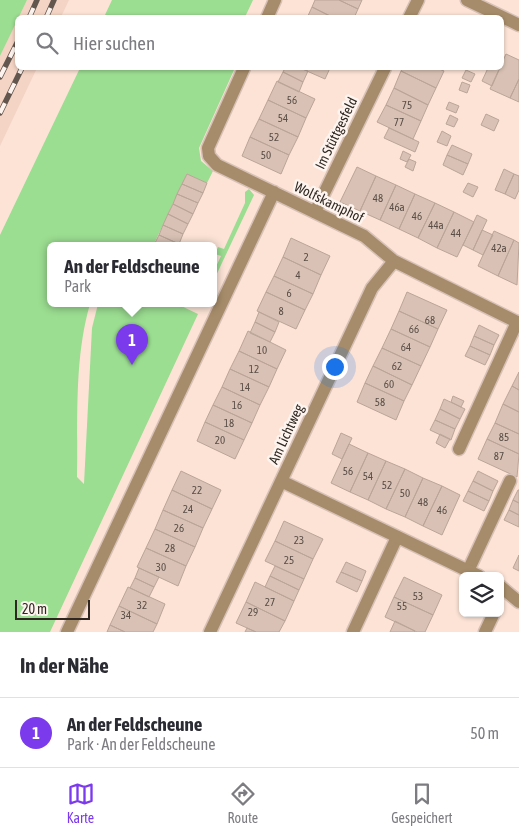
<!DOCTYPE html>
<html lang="de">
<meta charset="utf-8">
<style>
:root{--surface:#fff;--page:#f7f7f7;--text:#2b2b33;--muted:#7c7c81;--line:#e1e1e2;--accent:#7c3aed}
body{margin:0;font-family:"Asap Condensed",sans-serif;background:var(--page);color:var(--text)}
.controls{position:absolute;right:15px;bottom:15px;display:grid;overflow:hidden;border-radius:8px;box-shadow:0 1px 4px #0004}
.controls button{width:45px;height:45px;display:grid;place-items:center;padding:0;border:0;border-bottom:1px solid var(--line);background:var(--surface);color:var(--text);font:25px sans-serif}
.scale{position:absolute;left:15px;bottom:12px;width:75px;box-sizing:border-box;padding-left:5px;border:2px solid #2f2722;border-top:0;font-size:14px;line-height:18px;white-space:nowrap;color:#2f2722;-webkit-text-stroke:4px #fef4ef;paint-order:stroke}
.you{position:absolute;left:334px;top:366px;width:18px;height:18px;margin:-12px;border:4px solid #fff;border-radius:50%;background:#1a73e8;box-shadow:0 0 0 8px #1a73e833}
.badge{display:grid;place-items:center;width:32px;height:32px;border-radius:50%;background:var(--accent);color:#fff;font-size:16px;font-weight:700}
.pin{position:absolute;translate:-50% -41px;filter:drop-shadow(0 1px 2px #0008)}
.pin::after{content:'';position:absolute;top:26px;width:18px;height:15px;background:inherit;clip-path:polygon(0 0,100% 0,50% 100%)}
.popup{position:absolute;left:47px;top:242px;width:170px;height:65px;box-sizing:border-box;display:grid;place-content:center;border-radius:8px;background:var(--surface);filter:drop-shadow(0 1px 4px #0005);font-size:16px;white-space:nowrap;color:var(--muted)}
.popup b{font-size:19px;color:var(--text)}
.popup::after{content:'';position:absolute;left:50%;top:100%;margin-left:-10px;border:10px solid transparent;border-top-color:var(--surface)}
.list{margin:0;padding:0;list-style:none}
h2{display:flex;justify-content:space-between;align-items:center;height:65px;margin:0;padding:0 20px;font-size:21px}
h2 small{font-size:16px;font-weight:400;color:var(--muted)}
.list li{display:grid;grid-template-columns:32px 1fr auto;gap:15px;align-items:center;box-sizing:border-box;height:70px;padding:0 20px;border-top:1px solid var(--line)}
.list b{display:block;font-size:19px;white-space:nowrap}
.list p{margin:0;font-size:16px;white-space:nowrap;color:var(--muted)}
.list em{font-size:16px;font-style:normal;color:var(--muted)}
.icon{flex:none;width:28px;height:28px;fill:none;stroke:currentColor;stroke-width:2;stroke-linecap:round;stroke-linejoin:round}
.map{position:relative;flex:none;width:519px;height:632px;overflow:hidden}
.search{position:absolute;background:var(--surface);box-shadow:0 1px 4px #0004;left:15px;right:15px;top:15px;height:55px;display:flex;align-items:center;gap:12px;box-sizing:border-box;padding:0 18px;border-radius:8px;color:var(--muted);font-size:19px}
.sheet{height:135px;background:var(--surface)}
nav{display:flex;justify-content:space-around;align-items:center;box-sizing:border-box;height:70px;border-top:1px solid var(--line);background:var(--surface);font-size:14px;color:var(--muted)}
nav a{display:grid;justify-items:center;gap:2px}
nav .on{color:var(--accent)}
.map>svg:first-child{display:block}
.built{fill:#f4d4c4}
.green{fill:#9bdd91}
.building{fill:#d9c2b5;stroke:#bba498}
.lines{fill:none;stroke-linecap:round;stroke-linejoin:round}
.lane-casing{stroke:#d7c1b6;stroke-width:15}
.street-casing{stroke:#d7c1b6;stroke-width:15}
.lane{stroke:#a68c6a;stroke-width:12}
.street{stroke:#a68c6a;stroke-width:12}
.rail-casing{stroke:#62564f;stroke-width:5.5}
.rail{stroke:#fef4ef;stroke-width:4;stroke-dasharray:11;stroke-linecap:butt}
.labels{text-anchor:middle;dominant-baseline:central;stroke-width:5;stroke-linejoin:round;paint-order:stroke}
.number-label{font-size:11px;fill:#5a4e47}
.street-label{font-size:14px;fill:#2f2722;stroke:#fef4ef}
</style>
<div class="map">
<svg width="519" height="632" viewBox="0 0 519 632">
<rect width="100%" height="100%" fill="#fce3d6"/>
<path class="built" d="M 27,0 L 69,0 L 61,17 L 18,18 Z
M 17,19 L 18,68 L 37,68 L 0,146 L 0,56 Z"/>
<path class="green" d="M 0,0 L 27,0 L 0,56 Z
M 112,0 L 253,0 L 245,17 L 104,17 Z
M 80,68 L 229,68 L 234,70 L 199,148 L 201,161 L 213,171 L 207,183 L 187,174 L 153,246 L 51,246 L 51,304 L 90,304 C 74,359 78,420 77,477 L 84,484 L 92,328 L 98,304 L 177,304 L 198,314 L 50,632 L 0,632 L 0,235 Z
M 249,189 L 254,195 L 213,282 L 213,273 L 221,256 L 215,254 L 218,247 L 224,249 L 245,203 L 245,192 Z"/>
<path class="building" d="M 315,0 L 339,0 L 358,9 L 354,18 L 334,18 L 312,7 Z
M 339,0 L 362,0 L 358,9 Z
M 312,7 L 334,18 L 307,18 Z
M 506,54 L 519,60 L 519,79 L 510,98 L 490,89 Z
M 285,68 L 300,68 L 308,71 L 303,82 L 283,72 Z
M 300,68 L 330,68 L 325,79 Z
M 403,68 L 437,68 L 444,71 L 436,88 L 401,71 Z
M 488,68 L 500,68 L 492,86 L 482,81 Z
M 466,70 L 475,74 L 471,82 L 462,78 Z
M 401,71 L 436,88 L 428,105 L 394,88 Z
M 283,72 L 303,82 L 299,92 L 278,82 Z
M 519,79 L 519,102 L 510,98 Z
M 277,81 L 315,99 L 306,118 L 268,100 Z
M 462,82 L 470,85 L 467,93 L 459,90 Z
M 394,88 L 428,105 L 421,121 L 386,105 Z
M 268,100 L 306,118 L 298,137 L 259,119 Z
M 449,102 L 459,106 L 456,113 L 446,109 Z
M 386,105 L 421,121 L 413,139 L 377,122 Z
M 486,114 L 499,120 L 494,131 L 481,125 Z
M 450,115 L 458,119 L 454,127 L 446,124 Z
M 259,119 L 298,137 L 289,155 L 250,137 Z
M 389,128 L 419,142 L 415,152 L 384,138 Z
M 442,131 L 451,136 L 447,146 L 437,142 Z
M 334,132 L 341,135 L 337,143 L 330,140 Z
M 250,137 L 289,155 L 281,174 L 242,156 Z
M 452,145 L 472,154 L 468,164 L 447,155 Z
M 403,151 L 411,155 L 407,162 L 400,159 Z
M 447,155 L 468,164 L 463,175 L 443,165 Z
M 409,159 L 416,162 L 413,171 L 405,167 Z
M 357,167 L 376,176 L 360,211 L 340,202 Z
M 504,169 L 514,174 L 505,194 L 495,190 Z
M 187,174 L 207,183 L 203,193 L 182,184 Z
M 514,174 L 519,176 L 519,190 L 515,199 L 505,194 Z
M 376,176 L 396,185 L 380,220 L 360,211 Z
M 468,183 L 478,187 L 473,197 L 463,192 Z
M 182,184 L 203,193 L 198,203 L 177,194 Z
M 396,185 L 415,194 L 399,229 L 380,220 Z
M 177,194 L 198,203 L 193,214 L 173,204 Z
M 415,194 L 435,203 L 418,238 L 399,229 Z
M 435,203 L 454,212 L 437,248 L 418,238 Z
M 173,204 L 193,214 L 188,224 L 168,214 Z
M 454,212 L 474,222 L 457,257 L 437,248 Z
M 168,214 L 188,224 L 183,234 L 163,225 Z
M 477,215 L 487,220 L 473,250 L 463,245 Z
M 163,225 L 183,234 L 179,244 L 159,235 Z
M 482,230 L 493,235 L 483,255 L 473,250 Z
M 494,231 L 514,240 L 498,276 L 478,266 Z
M 159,235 L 179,244 L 178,246 L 154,245 Z
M 291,238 L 330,256 L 321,275 L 283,257 Z
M 514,240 L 519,243 L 517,285 L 498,276 Z
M 283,257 L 321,275 L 313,294 L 274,276 Z
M 274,276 L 313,294 L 305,310 L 266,292 Z
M 266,292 L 305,310 L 296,329 L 257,311 Z
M 407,292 L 447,310 L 438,329 L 399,311 Z
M 399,311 L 438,329 L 430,347 L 391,329 Z
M 259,312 L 279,322 L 275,332 L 255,322 Z
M 255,322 L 275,332 L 270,342 L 250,333 Z
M 479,325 L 499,335 L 494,345 L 474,336 Z
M 391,329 L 430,347 L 421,366 L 382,348 Z
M 248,331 L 286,350 L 277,369 L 239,351 Z
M 474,336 L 494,345 L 490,355 L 470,346 Z
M 470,346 L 490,355 L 485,365 L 465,356 Z
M 382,348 L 421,366 L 412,385 L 373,366 Z
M 239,351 L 277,369 L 269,387 L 230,369 Z
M 373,366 L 412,385 L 404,401 L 365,383 Z
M 230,369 L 269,387 L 260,405 L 222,387 Z
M 519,372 L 519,390 L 512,386 Z
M 365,383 L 404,401 L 396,420 L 357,402 Z
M 512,386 L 519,390 L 519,412 L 503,404 Z
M 222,387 L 260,405 L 252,423 L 213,405 Z
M 453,396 L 464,401 L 461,407 L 451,402 Z
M 444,399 L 465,409 L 460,419 L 440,409 Z
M 503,404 L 519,412 L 519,434 L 495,423 Z
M 213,405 L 252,423 L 244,440 L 205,422 Z
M 440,409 L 460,419 L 455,429 L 435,420 Z
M 435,420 L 455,429 L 451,440 L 430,430 Z
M 205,422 L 244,440 L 235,459 L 197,441 Z
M 495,423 L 519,434 L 519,454 L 487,439 Z
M 341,433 L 352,438 L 342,459 L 332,454 Z
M 440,434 L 450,439 L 445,448 L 436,443 Z
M 487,439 L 519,454 L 517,477 L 478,459 Z
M 349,444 L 368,453 L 350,492 L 331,483 Z
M 368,453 L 386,461 L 368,500 L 350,492 Z
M 386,461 L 405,469 L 386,509 L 368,500 Z
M 405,469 L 423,478 L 405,517 L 386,509 Z
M 181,471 L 221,490 L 212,509 L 172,490 Z
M 478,471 L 498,481 L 493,491 L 473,481 Z
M 423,478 L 442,486 L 423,526 L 405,517 Z
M 473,481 L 493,491 L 489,501 L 468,491 Z
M 442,486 L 460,495 L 442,535 L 423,526 Z
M 172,490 L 212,509 L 203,528 L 163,510 Z
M 518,490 L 519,490 L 519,503 L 513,500 Z
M 468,491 L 489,501 L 484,511 L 463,501 Z
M 513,500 L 519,503 L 519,515 L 509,510 Z
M 163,510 L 203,528 L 195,547 L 155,529 Z
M 509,510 L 519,515 L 519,527 L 504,520 Z
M 284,521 L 323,539 L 313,559 L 275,541 Z
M 155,529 L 195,547 L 186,566 L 146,548 Z
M 275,541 L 313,559 L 304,579 L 265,561 Z
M 146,548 L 186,566 L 178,586 L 137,567 Z
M 519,555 L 519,571 L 513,568 Z
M 346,562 L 366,571 L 362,581 L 341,572 Z
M 275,566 L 304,579 L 299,590 L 270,576 Z
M 139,568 L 159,577 L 154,587 L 135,578 Z
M 341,572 L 362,581 L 357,592 L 336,582 Z
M 270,576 L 299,590 L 294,601 L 265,587 Z
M 404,577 L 442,595 L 433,615 L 394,597 Z
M 135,578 L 154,587 L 149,597 L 130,588 Z
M 255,582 L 294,601 L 285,621 L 246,602 Z
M 128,587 L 165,604 L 157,624 L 119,606 Z
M 394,597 L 433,615 L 425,632 L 417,632 L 385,617 Z
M 246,602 L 285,621 L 279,632 L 256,632 L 236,623 Z
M 119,606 L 157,624 L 153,632 L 125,632 L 110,625 Z
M 395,621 L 415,631 L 414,632 L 390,632 Z
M 110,625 L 125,632 L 107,632 Z
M 247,628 L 256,632 L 245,632 Z"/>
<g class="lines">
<g class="lane-casing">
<path id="lane" d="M 409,18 L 418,0
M 315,212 L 385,68
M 459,449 L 517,322
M 468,571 L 510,481
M 353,632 L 397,537"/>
</g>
<g class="street-casing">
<path id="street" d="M 467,0 L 519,25
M 267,18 L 275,0
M 244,68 L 208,148 L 209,156 L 217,165 L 364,236 L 394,261 L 519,323
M 281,481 L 479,576
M 500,586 L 519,602
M 67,632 L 274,192
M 210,632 L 372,288 L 394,261
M 485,632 L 494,613"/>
</g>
<use href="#lane" class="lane"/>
<use href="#street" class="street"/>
<g class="rail-casing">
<path id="rail" d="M 29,18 L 37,0
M 46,18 L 54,0
M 0,77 L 18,41
M 0,113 L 22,68"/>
</g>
<use href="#rail" class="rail"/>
</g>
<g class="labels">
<g class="number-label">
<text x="292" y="100">56</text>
<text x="407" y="105">75</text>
<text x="283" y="118">54</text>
<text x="399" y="122">77</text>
<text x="274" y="137">52</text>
<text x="266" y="155">50</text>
<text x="378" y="198">48</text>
<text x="397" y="207">46a</text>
<text x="417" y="216">46</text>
<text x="436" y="225">44a</text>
<text x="456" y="233">44</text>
<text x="499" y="248">42a</text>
<text x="306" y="257">2</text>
<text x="298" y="275">4</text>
<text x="289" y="293">6</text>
<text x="281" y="311">8</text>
<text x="430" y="320">68</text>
<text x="414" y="329">66</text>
<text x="406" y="347">64</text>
<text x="262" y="350">10</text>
<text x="397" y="366">62</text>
<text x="254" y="369">12</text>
<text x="389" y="384">60</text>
<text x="245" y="387">14</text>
<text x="380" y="402">58</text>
<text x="237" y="405">16</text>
<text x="229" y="423">18</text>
<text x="504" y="437">85</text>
<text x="220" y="440">20</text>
<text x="499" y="456">87</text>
<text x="348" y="471">56</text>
<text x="368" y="476">54</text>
<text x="387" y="485">52</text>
<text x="197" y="490">22</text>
<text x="405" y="493">50</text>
<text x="423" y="502">48</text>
<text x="188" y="509">24</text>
<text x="442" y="510">46</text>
<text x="179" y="528">26</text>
<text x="299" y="540">23</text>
<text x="170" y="548">28</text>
<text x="289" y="560">25</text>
<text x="161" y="567">30</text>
<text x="418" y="596">53</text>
<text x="270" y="602">27</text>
<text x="142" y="605">32</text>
<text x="402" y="606">55</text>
<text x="253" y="612">29</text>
<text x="126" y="615">34</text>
</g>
<g class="street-label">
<text transform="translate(336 133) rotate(-64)">Im Stüttgesfeld</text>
<text transform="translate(329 202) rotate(26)">Wolfskamphof</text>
<text transform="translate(286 434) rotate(-65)">Am Lichtweg</text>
</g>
</g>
</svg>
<div class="controls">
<button><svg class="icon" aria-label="layers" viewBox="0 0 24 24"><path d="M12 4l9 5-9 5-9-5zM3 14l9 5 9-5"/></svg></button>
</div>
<div class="scale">20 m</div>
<div class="you"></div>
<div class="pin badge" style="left:132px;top:365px">1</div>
<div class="popup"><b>An der Feldscheune</b>Park</div>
<div class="search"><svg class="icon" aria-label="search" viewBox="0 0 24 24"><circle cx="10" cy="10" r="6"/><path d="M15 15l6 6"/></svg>Hier suchen</div>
</div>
<section class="sheet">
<h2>In der Nähe<small></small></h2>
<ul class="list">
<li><span class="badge">1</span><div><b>An der Feldscheune</b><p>Park · An der Feldscheune</p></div><em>50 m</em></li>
</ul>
</section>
<nav>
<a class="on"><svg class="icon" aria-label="map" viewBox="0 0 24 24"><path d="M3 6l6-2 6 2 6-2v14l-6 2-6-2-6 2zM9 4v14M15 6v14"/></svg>Karte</a>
<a><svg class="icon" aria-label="directions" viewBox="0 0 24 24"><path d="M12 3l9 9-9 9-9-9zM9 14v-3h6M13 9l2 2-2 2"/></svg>Route</a>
<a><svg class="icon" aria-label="saved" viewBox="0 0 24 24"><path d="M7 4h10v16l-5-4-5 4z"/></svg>Gespeichert</a>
</nav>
